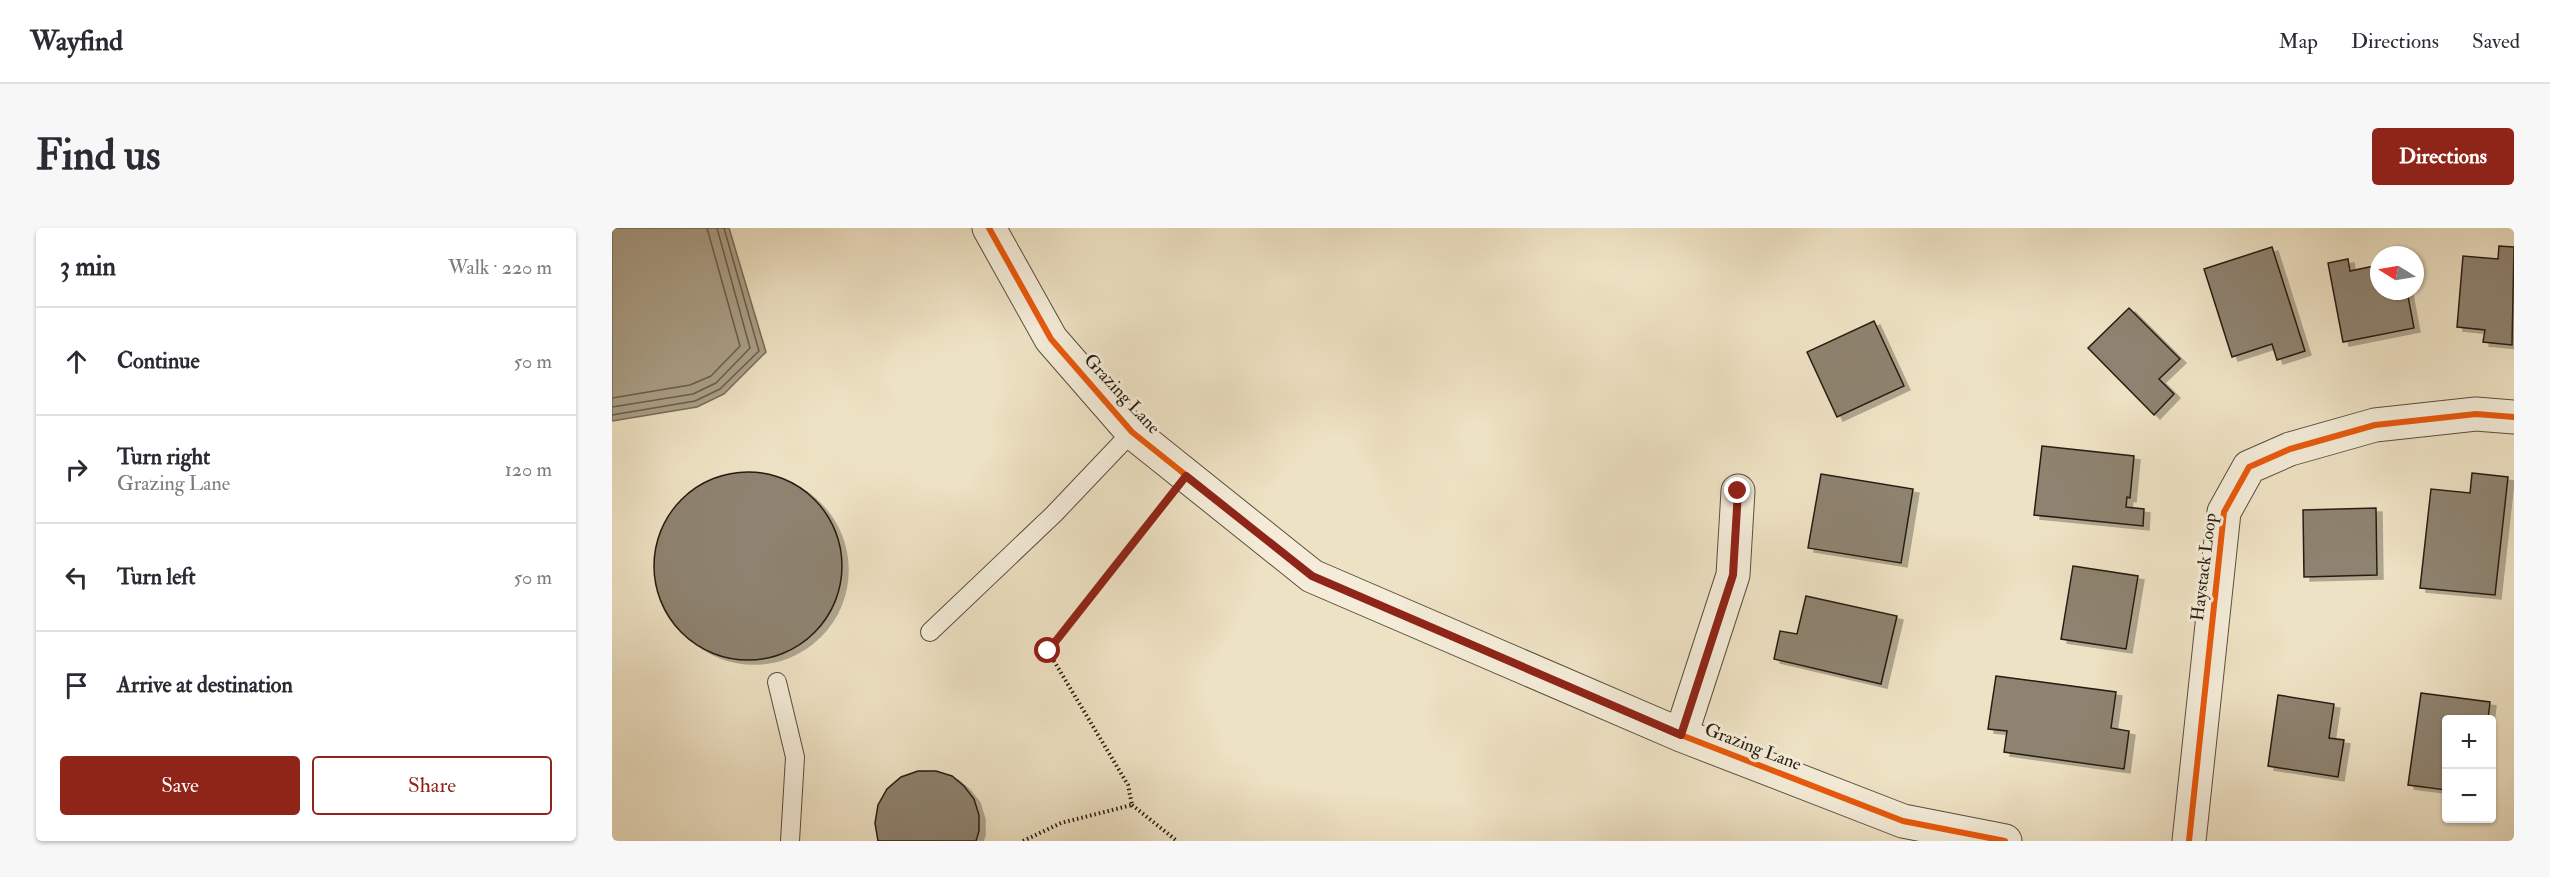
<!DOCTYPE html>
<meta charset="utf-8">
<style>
:root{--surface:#fff;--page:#f7f7f7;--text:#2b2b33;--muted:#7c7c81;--line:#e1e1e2;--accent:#8f2418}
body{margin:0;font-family:"IM FELL Double Pica",serif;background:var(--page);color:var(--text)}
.controls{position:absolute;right:18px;bottom:18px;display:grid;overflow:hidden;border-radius:6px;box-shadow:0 2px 4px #0004}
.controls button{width:54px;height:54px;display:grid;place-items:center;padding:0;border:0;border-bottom:2px solid var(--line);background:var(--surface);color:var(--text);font:30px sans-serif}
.compass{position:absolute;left:1758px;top:18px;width:54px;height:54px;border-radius:50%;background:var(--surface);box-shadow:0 2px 4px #0004;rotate:281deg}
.stop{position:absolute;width:18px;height:18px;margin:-14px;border:4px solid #8f2418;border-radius:50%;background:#fff}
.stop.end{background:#8f2418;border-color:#fff;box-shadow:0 2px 6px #0008}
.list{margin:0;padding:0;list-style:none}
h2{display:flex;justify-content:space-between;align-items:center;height:78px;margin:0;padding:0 24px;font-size:26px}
h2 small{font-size:20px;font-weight:400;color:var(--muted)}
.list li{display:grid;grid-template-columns:39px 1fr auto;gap:18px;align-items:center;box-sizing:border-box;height:108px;padding:0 24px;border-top:2px solid var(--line)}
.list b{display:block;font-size:22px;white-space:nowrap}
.list p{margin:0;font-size:20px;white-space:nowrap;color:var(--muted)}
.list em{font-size:20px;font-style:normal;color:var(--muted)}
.actions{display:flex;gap:12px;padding:18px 24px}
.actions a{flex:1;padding:14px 0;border:2px solid var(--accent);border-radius:6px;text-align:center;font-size:21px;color:var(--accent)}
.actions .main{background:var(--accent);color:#fff}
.icon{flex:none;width:33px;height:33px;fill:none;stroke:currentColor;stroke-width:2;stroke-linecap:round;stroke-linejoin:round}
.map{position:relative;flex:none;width:1902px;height:613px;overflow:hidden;border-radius:6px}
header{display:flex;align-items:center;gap:36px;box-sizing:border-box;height:84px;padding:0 30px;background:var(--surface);border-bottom:2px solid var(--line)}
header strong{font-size:28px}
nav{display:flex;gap:33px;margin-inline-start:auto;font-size:21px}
.intro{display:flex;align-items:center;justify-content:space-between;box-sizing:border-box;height:144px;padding:0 36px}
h1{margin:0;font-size:42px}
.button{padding:15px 27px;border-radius:6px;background:var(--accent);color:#fff;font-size:21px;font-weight:700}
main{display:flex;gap:36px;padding:0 36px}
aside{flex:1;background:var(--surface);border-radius:6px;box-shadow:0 2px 4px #0004}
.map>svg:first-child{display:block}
.water{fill:#aa9f87;stroke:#766b58;stroke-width:1.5}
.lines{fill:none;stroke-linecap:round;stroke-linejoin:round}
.shore{stroke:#685e4c;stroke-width:1.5}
.building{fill:#8e836f;stroke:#271d12;stroke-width:1.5;filter:url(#shadow)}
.service-casing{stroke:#594e3e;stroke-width:20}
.minor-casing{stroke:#594e3e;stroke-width:35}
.path{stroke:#271d12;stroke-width:4;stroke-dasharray:1.5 3;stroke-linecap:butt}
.service{stroke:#f4ecd9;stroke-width:18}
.minor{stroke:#f4ecd9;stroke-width:33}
.cycleway-casing{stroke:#f4ecd9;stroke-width:10}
.cycleway{stroke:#e8590c;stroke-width:6}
.route{stroke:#8f2418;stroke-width:8}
.labels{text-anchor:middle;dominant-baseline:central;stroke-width:6;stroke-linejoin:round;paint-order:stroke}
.street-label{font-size:18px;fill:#271d12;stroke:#f4ecd9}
</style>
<header>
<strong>Wayfind</strong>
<nav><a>Map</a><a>Directions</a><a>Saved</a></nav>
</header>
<div class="intro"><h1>Find us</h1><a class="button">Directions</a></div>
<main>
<aside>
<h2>3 min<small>Walk · 220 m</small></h2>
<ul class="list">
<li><svg class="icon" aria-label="ahead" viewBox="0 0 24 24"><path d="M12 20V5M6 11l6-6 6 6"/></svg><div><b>Continue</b></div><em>50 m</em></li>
<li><svg class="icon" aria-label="right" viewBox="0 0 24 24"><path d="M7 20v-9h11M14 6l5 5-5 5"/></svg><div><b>Turn right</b><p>Grazing Lane</p></div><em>120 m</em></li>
<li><svg class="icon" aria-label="left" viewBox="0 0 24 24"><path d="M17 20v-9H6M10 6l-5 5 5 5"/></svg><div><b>Turn left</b></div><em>50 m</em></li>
<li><svg class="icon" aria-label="arrive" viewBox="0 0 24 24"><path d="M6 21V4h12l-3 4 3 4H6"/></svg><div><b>Arrive at destination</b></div></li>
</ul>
<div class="actions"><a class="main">Save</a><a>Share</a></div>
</aside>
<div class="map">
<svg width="1902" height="613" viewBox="0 0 1902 613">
<defs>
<filter id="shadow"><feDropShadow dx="6" dy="4" stdDeviation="0" flood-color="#0004"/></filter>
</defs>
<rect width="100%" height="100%" fill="#eee2c4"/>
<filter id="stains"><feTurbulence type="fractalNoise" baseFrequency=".00333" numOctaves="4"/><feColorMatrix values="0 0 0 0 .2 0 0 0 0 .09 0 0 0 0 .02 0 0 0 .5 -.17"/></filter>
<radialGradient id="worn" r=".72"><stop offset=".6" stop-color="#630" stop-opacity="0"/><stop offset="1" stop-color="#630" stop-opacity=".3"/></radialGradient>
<path class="water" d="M 0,0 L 117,0 L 154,124 L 112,166 L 85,179 L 0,193 Z"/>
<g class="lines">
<path class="shore" d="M 0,170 L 78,157 L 99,148 L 128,118 L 95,0
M 0,179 L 81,166 L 104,155 L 138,120 L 105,0
M 0,187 L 83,173 L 108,161 L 147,123 L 112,0"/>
</g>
<path class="building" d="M 1887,18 L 1902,19 L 1900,117 L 1871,114 L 1873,102 L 1845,99 L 1851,28 L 1886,31 Z
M 1660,19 L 1693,123 L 1665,132 L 1660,116 L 1620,129 L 1592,41 Z
M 1736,31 L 1738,43 L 1767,37 L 1767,63 L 1795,63 L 1802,100 L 1731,114 L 1716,35 Z
M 1517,80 L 1568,131 L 1547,151 L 1562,166 L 1542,187 L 1476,120 Z
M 1262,93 L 1292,158 L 1225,189 L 1195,124 Z
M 1430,218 L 1522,228 L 1518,270 L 1515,269 L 1514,279 L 1532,281 L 1531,298 L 1422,287 Z
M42 338a94 94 0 1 1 188 0a94 94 0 1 1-188 0Z
M 1860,245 L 1896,249 L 1883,367 L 1808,360 L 1819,261 L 1858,265 Z
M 1209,246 L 1301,261 L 1289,335 L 1196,320 Z
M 1764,280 L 1765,347 L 1692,349 L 1691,282 Z
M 1461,338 L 1526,348 L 1514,421 L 1449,411 Z
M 1194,368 L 1285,388 L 1269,456 L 1162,431 L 1168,403 L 1185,406 Z
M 1384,448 L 1504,464 L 1499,500 L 1517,503 L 1512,541 L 1392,524 L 1395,503 L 1376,501 Z
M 1809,465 L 1878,474 L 1876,491 L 1834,491 L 1834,562 L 1796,557 Z
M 1666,467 L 1722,476 L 1717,510 L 1732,512 L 1726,549 L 1656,538 Z
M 306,543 L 324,543 L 340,548 L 352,558 L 362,571 L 367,587 L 367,603 L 364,613 L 266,613 L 263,595 L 266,577 L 275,561 L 289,549 Z"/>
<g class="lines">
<g class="service-casing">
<path id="service" d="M 318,404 L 442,286 L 520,204
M 165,454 L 183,529 L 178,613"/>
</g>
<g class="minor-casing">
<path id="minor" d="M 377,0 L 439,111 L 520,204 L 700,348 L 1069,507 L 1291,593 L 1393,613
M 1069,507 L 1121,347 L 1126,263
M 1577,613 L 1612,284 L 1637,239 L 1678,221 L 1763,197 L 1864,186 L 1902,189"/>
</g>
<path class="path" d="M 520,577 L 565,613
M 411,613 L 449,595 L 520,577 L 516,557 L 436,423 L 555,272"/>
<use href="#service" class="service"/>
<use href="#minor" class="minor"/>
<g class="cycleway-casing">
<path id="cycleway" d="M 377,0 L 439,111 L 520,204 L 700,348 L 1069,507 L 1291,593 L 1393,613
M 1577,613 L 1612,284 L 1637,239 L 1678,221 L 1763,197 L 1864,186 L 1902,189"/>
</g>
<use href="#cycleway" class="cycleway"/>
</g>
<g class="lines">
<path class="route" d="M 436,423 L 574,248 L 700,348 L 1069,507 L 1121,347 L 1126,263"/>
</g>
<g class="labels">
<g class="street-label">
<text transform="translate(510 166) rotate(47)">Grazing Lane</text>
<text transform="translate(1592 339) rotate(-83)">Haystack Loop</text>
<text transform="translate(1141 519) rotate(21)">Grazing Lane</text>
</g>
</g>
<rect width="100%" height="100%" filter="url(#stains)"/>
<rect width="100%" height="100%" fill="url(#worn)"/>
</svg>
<div class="controls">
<button>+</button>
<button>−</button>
</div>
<svg class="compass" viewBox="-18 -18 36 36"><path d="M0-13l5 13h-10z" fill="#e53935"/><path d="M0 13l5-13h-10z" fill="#7c7c81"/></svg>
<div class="stop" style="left:436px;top:423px"></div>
<div class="stop end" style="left:1126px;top:263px"></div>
</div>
</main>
